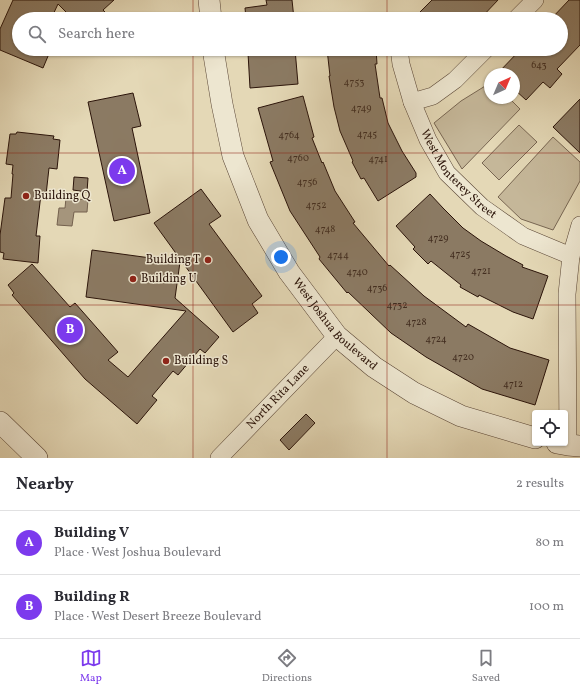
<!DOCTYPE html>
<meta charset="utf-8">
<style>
:root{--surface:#fff;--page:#f2f2f3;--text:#2b2b33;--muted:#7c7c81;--line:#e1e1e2;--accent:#7c3aed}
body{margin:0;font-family:Vollkorn,serif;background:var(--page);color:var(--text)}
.controls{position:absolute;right:12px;bottom:12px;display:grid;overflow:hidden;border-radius:4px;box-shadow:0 1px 3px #0004}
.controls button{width:36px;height:36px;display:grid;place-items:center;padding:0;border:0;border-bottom:1px solid var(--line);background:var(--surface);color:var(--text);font:20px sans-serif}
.compass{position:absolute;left:484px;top:68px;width:36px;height:36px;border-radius:50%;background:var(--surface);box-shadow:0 1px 3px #0004;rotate:44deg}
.you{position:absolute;left:281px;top:257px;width:14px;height:14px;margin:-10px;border:3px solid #fff;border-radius:50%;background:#1a73e8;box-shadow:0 0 0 6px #1a73e833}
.badge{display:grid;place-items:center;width:26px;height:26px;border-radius:50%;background:var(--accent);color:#fff;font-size:13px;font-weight:700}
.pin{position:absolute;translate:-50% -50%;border:2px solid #fff;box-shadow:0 1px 4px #0006}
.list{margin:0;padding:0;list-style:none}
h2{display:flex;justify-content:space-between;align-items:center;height:52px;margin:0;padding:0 16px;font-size:17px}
h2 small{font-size:13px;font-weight:400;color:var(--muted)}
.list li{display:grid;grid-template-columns:26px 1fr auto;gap:12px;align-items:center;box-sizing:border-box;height:64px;padding:0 16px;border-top:1px solid var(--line)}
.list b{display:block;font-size:15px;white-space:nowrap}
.list p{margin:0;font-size:13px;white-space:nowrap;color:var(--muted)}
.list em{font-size:13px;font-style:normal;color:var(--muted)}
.icon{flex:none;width:22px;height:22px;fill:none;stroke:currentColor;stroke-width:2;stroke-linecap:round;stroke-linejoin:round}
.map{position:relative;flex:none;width:580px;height:458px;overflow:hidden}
.search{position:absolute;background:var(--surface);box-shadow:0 1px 3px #0004;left:12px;right:12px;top:12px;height:44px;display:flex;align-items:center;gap:10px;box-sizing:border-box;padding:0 14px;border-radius:22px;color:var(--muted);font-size:15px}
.sheet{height:180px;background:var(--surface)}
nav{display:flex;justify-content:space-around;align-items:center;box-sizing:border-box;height:56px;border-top:1px solid var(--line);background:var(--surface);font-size:11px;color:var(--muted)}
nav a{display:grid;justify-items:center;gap:2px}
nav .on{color:var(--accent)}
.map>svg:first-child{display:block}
.green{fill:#c5b799;stroke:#786652}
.water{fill:#a5957c;stroke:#74614e}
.building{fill:#8b7a63;stroke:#2b140a}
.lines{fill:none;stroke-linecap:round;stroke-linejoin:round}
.minor-casing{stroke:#594535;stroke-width:18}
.tertiary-casing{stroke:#594535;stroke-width:22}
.minor{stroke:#ede6d0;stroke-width:17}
.tertiary{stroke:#ede6d0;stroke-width:21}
.grid{fill:none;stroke:#8f2418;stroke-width:1;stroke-opacity:0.55}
.poi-dot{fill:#8f2418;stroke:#ede6d0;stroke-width:1.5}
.labels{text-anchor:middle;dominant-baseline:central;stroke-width:3;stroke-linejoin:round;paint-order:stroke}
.number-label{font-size:10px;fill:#432e20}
.street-label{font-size:12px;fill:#2b140a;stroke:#ede6d0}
.poi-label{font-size:12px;fill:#2b140a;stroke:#ede6d0;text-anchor:start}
</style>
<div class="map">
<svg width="580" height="458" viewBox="0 0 580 458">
<rect width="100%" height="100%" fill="#e4d8b6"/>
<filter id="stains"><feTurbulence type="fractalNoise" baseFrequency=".005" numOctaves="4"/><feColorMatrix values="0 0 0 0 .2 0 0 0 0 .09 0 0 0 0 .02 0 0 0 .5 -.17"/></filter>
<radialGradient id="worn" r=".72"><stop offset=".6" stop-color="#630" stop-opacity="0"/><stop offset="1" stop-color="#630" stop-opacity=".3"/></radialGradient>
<path class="green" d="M 490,83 L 490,98 L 509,98 L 520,109 L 462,169 L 434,123 L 461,101 Z
M 519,125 L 537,142 L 499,180 L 482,163 Z
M 553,137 L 580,162 L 580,181 L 553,230 L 521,219 L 498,197 Z"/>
<path class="water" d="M 66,198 L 88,200 L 87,212 L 74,212 L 72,226 L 57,225 L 59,208 L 65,208 Z"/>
<path class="building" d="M 13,0 L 114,0 L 103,10 L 112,19 L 73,19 L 58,4 L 51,19 L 19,19 L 19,49 L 51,49 L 43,68 L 0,50 L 0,29 Z
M 266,0 L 292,0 L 294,19 L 246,19 L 245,8 L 267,5 Z
M 432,0 L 498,0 L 480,19 L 413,19 Z
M 569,0 L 580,0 L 580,45 L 557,69 L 562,74 L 550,88 L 543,82 L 526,100 L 514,89 L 514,74 L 497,74 L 521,49 L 561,49 L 561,19 L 551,19 Z
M 282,49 L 295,49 L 298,84 L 250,88 L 248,53 Z
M 327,49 L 376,49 L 377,64 L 375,64 L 380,98 L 382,98 L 388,123 L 402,151 L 416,173 L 416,177 L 378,201 L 364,178 L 361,179 L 352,162 L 353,161 L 340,131 L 334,107 L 329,76 L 330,76 Z
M 133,93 L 141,126 L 132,128 L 150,213 L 114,221 L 88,102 Z
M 303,96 L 314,137 L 312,138 L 322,163 L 323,162 L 335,191 L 355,222 L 353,223 L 389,266 L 390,265 L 424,296 L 466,327 L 468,324 L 510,348 L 549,360 L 535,405 L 482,389 L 426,357 L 391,333 L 348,292 L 347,293 L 319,259 L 320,257 L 290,211 L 270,162 L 273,161 L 258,108 Z
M 580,99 L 580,153 L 553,127 Z
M 17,132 L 54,136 L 53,139 L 60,140 L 57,169 L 49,168 L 46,195 L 41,194 L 36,236 L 40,236 L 38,263 L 3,259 L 4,253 L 0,252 L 0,235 L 5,198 L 11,198 L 13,174 L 12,174 L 13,165 L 6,164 L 10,134 L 16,134 Z
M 74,177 L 88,178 L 87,192 L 73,190 Z
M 201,189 L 221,216 L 209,224 L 262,296 L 252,304 L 258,313 L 233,332 L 154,223 Z
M 430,194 L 443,208 L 463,228 L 481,241 L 506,256 L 523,265 L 522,267 L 548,276 L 533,319 L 513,312 L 479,295 L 478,297 L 460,287 L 461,285 L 431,261 L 428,264 L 413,249 L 415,247 L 396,226 Z
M 92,250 L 180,262 L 175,298 L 219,337 L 205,353 L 200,349 L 178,375 L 173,371 L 152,396 L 157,400 L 137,424 L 85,379 L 12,295 L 14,293 L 8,285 L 32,264 L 70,307 L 75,303 L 118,352 L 108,360 L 128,377 L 186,311 L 86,297 Z
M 306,414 L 315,423 L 289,450 L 280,440 Z"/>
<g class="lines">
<g class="minor-casing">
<g id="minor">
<path d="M 516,19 L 535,0"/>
<path id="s1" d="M 399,49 L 401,64 L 412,102 L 428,140 L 447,173 L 482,207 L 523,236 L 571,256"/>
<path d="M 412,102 L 433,96 L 455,80 L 486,49"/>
<path d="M 568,445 L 567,294 L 571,256 L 580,225"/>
<path id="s2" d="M 219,458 L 337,336"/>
</g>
</g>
<g class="tertiary-casing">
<g id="tertiary">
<path d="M 209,0 L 211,19"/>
<path id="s3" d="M 213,49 L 222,104 L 233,156 L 258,220 L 289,272 L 337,336 L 374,367 L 414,393 L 461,416 L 535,438"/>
<path d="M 0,422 L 37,458"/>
<path d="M 557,443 L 568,445 L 580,446"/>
</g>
</g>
<use href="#minor" class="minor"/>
<use href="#tertiary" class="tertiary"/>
</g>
<path class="grid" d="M 193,0 L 193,19M 387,0 L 387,19M 193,49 L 193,458M 387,49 L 387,458M 0,153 L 580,153M 0,305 L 580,305"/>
<g class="poi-dot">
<circle cx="26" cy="196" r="4"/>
<circle cx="208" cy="260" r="4"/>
<circle cx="133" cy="279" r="4"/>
<circle cx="166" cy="361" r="4"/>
</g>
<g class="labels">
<g class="number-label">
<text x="539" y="65">643</text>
<text x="354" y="82">4753</text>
<text x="361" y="108">4749</text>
<text x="367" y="134">4745</text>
<text x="289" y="135">4764</text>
<text x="298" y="158">4760</text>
<text x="378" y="159">4741</text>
<text x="307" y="182">4756</text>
<text x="316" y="205">4752</text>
<text x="325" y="229">4748</text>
<text x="438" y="238">4729</text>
<text x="460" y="254">4725</text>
<text x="338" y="255">4744</text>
<text x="481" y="271">4721</text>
<text x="357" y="272">4740</text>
<text x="377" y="288">4736</text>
<text x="397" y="305">4732</text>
<text x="416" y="322">4728</text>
<text x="436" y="339">4724</text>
<text x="463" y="357">4720</text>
<text x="513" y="384">4712</text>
</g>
<g class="street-label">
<text stroke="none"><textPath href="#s1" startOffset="142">West Monterey Street</textPath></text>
<text stroke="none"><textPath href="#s3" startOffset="308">West Joshua Boulevard</textPath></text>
<text stroke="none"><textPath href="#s2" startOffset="85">North Rita Lane</textPath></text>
</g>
<g class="poi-label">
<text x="34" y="196">Building Q</text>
<text x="200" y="260" text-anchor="end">Building T</text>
<text x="141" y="279">Building U</text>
<text x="174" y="361">Building S</text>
</g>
</g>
<rect width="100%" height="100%" filter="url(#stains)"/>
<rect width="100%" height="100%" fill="url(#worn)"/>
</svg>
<div class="controls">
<button><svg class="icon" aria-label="locate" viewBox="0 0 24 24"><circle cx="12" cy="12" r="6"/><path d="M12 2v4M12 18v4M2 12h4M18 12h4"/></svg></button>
</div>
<svg class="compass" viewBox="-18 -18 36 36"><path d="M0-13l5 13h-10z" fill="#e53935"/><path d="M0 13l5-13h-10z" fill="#7c7c81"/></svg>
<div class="you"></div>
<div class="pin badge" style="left:122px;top:171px">A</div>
<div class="pin badge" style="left:70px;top:330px">B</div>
<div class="search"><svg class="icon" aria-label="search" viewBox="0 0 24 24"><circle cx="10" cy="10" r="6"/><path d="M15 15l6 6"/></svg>Search here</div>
</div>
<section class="sheet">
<h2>Nearby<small>2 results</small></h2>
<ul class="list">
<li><span class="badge">A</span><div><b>Building V</b><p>Place · West Joshua Boulevard</p></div><em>80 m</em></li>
<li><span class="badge">B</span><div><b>Building R</b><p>Place · West Desert Breeze Boulevard</p></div><em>100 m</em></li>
</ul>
</section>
<nav>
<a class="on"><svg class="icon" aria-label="map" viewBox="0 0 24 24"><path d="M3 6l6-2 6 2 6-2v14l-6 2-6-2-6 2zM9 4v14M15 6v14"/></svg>Map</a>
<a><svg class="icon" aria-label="directions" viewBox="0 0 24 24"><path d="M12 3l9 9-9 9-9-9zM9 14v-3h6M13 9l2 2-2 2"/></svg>Directions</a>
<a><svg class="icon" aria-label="saved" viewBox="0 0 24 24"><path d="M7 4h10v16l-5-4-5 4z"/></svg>Saved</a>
</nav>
